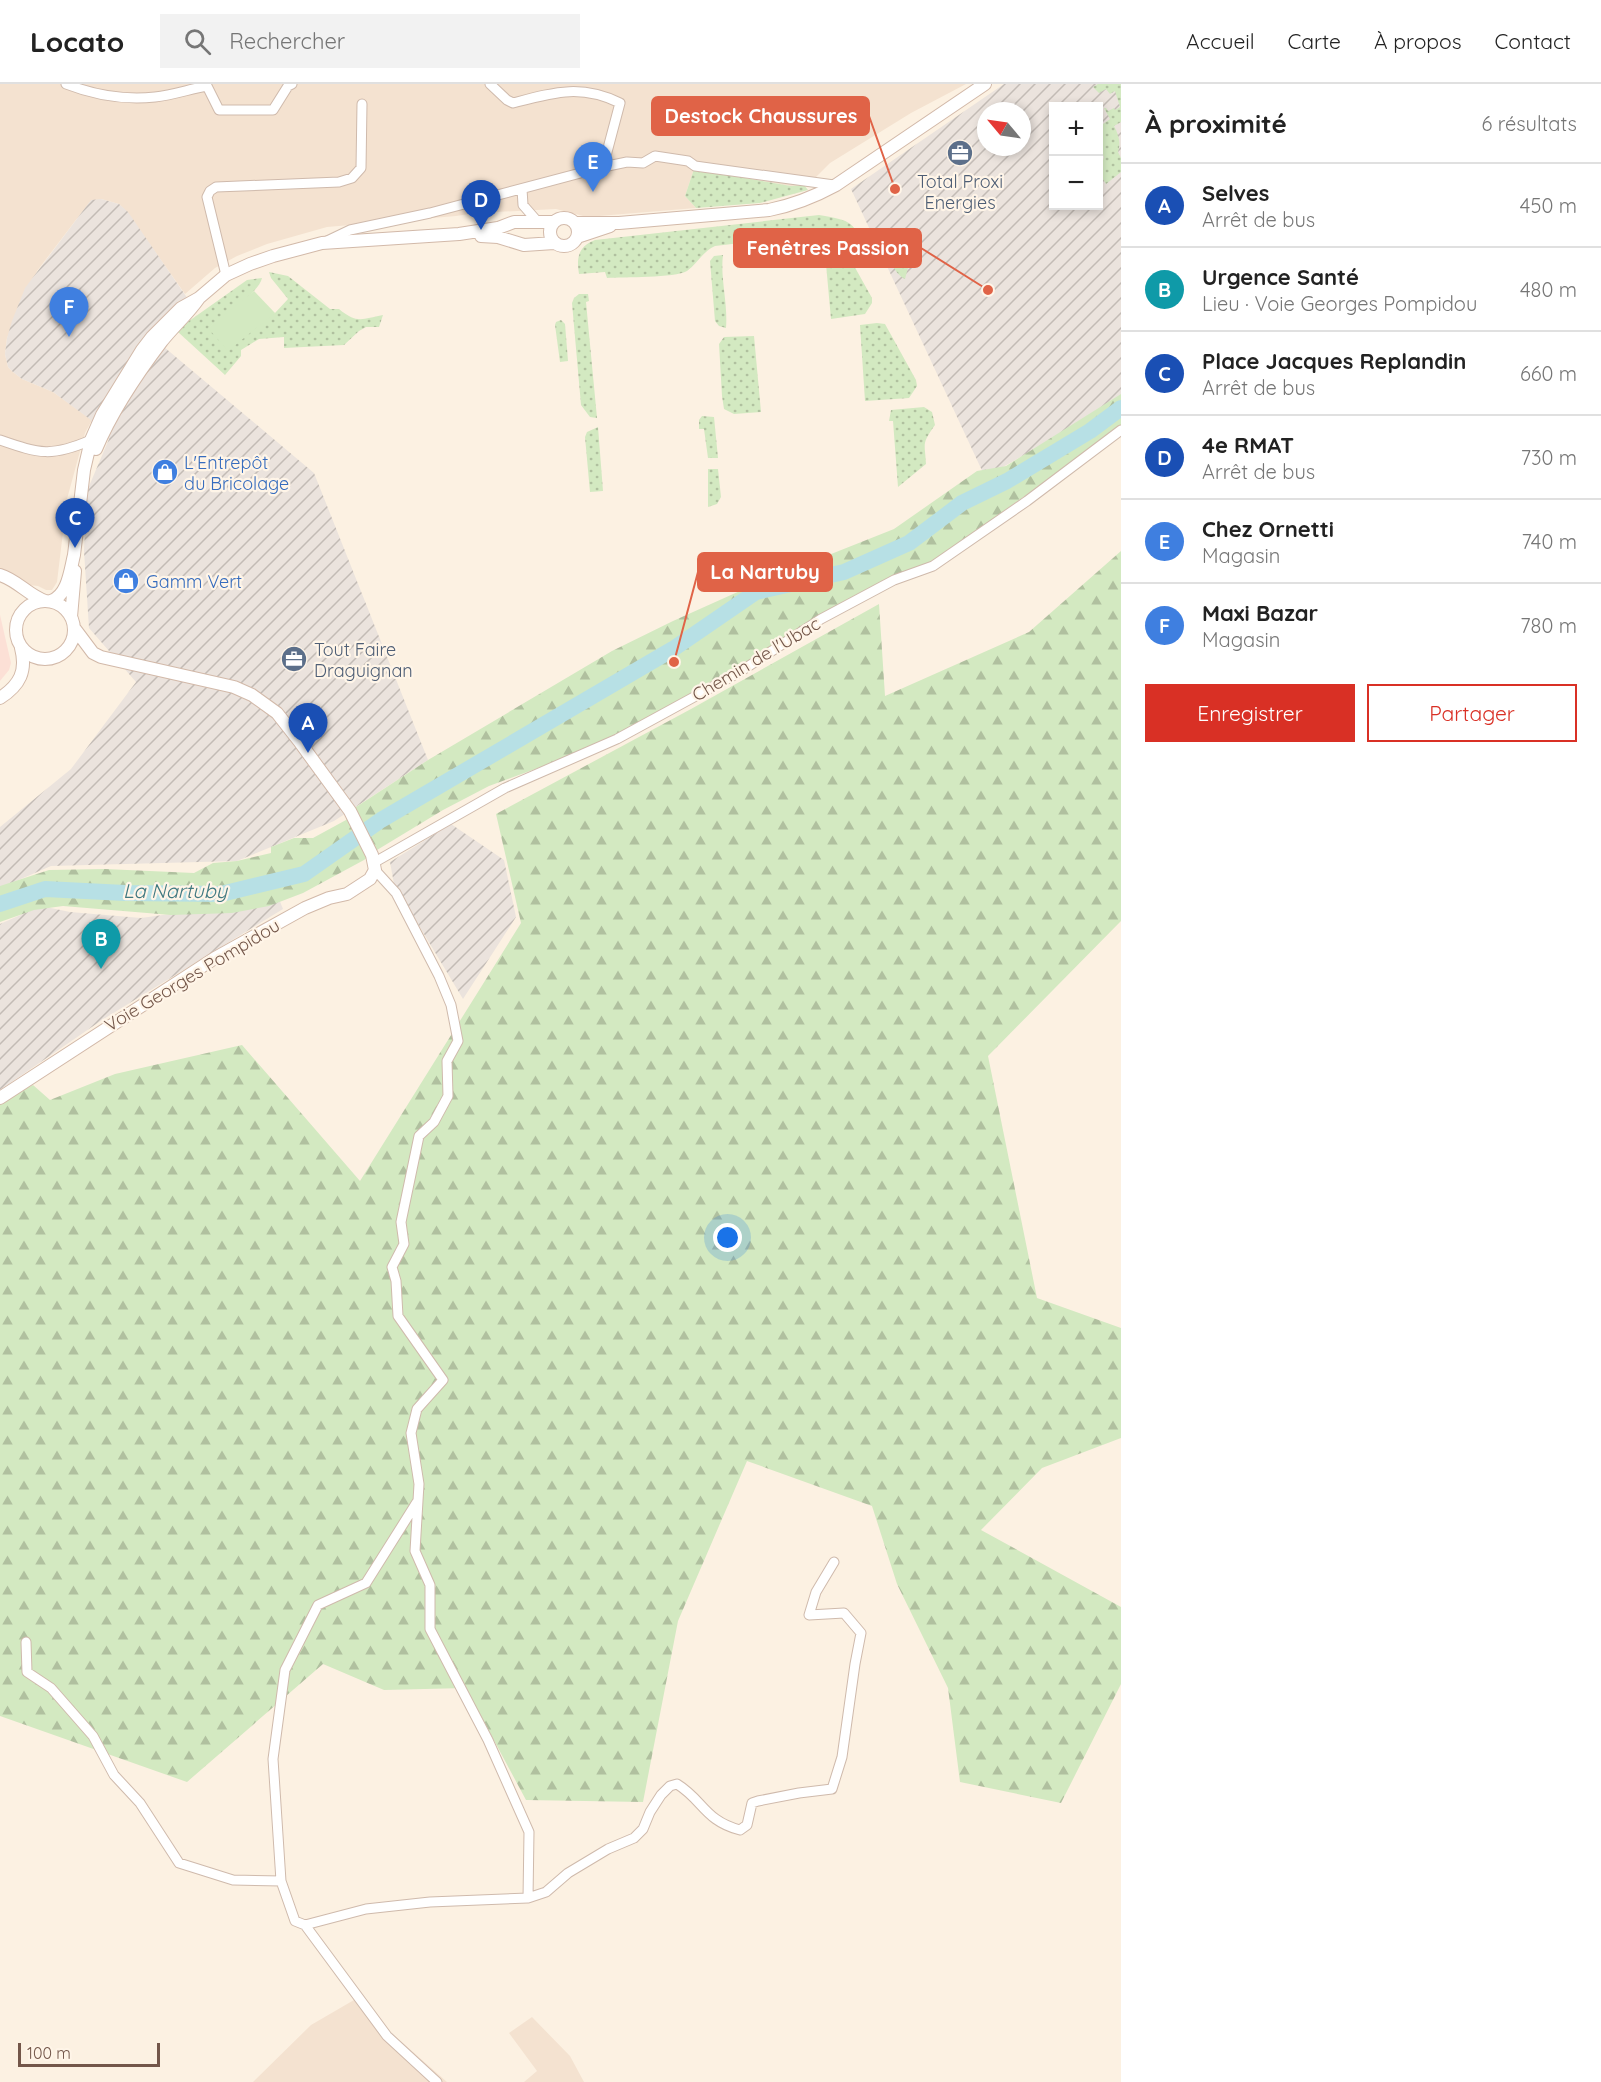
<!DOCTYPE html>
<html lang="fr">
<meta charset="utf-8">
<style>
:root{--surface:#fff;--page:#f2f2f2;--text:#222;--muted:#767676;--line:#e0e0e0;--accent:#d93025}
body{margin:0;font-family:Quicksand,sans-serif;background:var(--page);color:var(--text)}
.controls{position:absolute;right:18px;top:18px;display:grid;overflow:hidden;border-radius:0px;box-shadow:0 3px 9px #0003}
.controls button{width:54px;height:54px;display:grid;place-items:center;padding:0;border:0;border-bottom:2px solid var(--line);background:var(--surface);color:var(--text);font:30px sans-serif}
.compass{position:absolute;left:977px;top:18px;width:54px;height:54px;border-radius:50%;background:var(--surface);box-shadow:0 3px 9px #0003;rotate:299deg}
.scale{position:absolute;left:18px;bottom:15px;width:142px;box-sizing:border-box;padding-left:6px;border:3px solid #735649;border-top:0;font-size:16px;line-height:21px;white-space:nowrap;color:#735649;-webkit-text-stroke:4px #fff5e8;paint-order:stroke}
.you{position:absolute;left:728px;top:1154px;width:21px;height:21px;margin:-15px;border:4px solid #fff;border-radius:50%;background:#1a73e8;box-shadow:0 0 0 9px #1a73e833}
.badge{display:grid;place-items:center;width:39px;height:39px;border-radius:50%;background:var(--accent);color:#fff;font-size:20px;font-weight:700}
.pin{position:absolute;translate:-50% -50px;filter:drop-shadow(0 2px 3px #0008)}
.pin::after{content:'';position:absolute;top:32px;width:21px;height:18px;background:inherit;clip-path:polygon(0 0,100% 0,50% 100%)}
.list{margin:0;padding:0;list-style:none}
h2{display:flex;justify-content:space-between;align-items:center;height:78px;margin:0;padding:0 24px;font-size:26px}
h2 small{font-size:20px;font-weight:400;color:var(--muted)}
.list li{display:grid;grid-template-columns:39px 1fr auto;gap:18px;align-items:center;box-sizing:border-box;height:84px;padding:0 24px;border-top:2px solid var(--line)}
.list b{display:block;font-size:22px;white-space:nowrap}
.list p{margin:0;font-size:20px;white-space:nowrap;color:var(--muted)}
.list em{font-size:20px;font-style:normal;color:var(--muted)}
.actions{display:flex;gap:12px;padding:18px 24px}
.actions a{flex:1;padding:14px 0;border:2px solid var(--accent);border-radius:0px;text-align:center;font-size:21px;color:var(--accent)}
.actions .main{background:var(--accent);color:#fff}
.icon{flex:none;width:33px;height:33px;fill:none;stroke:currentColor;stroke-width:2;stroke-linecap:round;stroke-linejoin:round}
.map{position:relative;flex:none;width:1121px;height:1998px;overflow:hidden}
header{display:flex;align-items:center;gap:36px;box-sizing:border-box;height:84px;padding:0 30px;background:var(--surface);border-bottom:2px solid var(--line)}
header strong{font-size:28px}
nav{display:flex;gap:33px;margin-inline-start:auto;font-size:21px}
.search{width:420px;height:54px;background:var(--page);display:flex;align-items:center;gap:15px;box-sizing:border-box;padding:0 21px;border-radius:0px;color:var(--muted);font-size:22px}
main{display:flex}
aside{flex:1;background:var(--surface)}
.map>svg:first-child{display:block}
.residential{fill:#f4e2d0}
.commercial{fill:#fce0d6}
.industrial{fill:url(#industrial-furrows);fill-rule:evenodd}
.grass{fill:url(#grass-dots)}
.forest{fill:url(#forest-firs)}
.garden{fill:#d3e9c1}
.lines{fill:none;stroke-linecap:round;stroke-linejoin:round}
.river{stroke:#b7e0e5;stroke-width:16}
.street-casing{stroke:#cfbaac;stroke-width:11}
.secondary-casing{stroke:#d2b9a9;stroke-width:14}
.street{stroke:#fff;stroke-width:9}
.secondary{stroke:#fff;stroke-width:12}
.labels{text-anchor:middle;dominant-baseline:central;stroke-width:4.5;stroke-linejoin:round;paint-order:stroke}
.service-label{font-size:18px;fill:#4e5e75;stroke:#fff5e8}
.shop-label{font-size:18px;fill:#366cbe;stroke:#fff5e8;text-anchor:start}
.street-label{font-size:18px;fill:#735649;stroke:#fff5e8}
.water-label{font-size:20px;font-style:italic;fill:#3f7880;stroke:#fff5e8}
.leader{fill:none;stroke:#e06347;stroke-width:2}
.callout-dot{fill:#e06347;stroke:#fff5e8;stroke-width:2}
.callout{fill:#e06347;stroke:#e06347;stroke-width:2}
.callout-label{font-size:20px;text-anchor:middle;font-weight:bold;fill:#fff}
</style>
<header>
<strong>Locato</strong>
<div class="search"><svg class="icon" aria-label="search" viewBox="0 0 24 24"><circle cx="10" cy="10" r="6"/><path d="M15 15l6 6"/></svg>Rechercher</div>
<nav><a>Accueil</a><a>Carte</a><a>À propos</a><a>Contact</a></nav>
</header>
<main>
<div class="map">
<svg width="1121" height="1998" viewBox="0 0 1121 1998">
<defs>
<pattern id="industrial-furrows" width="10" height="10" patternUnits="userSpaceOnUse" patternTransform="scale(1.5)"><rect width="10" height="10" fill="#ebe3dd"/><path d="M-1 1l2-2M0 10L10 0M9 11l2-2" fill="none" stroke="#c3bbb5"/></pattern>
<pattern id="grass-dots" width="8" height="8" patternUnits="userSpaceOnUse" patternTransform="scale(1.5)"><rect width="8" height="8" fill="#d3e9c1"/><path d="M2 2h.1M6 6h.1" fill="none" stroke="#b0c09f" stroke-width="1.8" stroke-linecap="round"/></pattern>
<pattern id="forest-firs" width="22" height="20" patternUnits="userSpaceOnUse" patternTransform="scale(1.5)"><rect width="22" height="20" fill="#d3e9c1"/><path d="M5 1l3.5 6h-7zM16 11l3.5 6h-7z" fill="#b0c09f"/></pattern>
</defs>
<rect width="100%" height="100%" fill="#fcf1e2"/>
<path class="residential" d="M 0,0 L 966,0 L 911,29 L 830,79 L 808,101 L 791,102 L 694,85 L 685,112 L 696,124 L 587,133 L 556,125 L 476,129 L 456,132 L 327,143 L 267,160 L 237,172 L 215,184 L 185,210 L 127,128 L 119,120 L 101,115 L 82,128 L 37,187 L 7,254 L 5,270 L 8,283 L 13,288 L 22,295 L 53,308 L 92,336 L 85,349 L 67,415 L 57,498 L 52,506 L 46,506 L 38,502 L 0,498 Z
M 354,1916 L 447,1998 L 253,1998 L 311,1941 Z
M 532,1933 L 570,1972 L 584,1998 L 524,1998 L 537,1987 L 509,1949 Z"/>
<path class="commercial" d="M 0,531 L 11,579 L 9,586 L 0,597 Z"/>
<path class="industrial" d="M 1004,0 L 1121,0 L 1121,314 L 1106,325 L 985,393 L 851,105 ZM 1054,22 L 1098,22 L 1098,122 L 1054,122 ZM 986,27 L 1022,27 L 1022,63 L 986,63 Z
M 101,115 L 119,120 L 128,128 L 190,218 L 164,263 L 314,389 L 428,676 L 334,737 L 237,777 L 51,782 L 0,804 L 0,743 L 71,685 L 136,598 L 89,544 L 84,467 L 87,407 L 109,355 L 91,344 L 91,336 L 53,308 L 22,295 L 13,288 L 8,283 L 5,270 L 7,254 L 12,237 L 25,204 L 91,116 Z
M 451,740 L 504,776 L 516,833 L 463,915 L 394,800 L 390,778 Z
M 279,815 L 283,825 L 102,936 L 0,1006 L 0,840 L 41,822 L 70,828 L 141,834 Z"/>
<path class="grass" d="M 1098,0 L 1121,0 L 1121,38 L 1114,42 C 1119,51 1121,59 1118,68 L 1121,74 L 1121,88 L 1106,100 L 1099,89 L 1104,73 L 1099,64 L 1099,43 L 1110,35 L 1104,24 L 1106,24 L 1108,27 L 1114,24 L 1115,26 L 1120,23 L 1115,7 L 1110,10 L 1106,5 L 1099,9 L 1093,3 Z
M 694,85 L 791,102 L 804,101 L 808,106 L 760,119 L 696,124 L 685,112 Z
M 819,131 C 854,137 851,137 868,167 L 860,173 C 850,157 849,150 828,149 L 715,162 C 702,168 697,180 687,187 C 675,194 623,193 607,194 L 605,188 L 579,190 C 576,173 579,162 595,156 Z
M 832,159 L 843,162 L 872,214 L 872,219 L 865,230 L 831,235 L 825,169 L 822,168 L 823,161 Z
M 723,171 C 720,194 728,219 726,244 L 719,242 L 715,237 L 710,177 L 714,172 Z
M 891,171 L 896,180 L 907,173 L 909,180 L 905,195 C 897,192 890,179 891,171 Z
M 269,188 L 288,192 L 330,225 L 339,225 C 357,240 362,235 383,231 L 379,243 L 366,243 L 359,247 L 344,261 L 284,264 L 284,253 L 259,255 L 241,266 L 241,272 L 225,291 L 178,248 L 189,237 L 247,196 L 262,194 C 259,209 222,233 209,244 L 275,229 L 288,215 L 271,194 Z
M 579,210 L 588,210 L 589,217 L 586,218 L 597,334 L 590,333 L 581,321 L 572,219 L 574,214 Z
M 561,236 L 565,240 L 568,277 L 560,278 L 555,241 L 556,238 Z
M 877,239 L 885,240 L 916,296 L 917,302 L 909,314 L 865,317 L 860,241 Z
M 754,252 L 761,328 L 734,330 L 724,325 L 722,312 L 719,260 L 724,253 Z
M 924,323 L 932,328 L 935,341 C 921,361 925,358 926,380 L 898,403 L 893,337 L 889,337 L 891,326 Z
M 702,332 L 714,333 L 718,374 L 708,374 L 704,345 L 699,345 L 699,336 Z
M 598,343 L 603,407 L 590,408 L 585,353 L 587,348 Z
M 708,385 L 718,385 L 721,413 L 717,420 L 708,423 Z"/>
<path class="forest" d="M 1121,310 L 1121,344 L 933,477 L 894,496 L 617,655 L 489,702 L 443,726 L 377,766 L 364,776 L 303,809 L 269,822 L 232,829 L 171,831 L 63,822 L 34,826 L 0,838 L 0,802 L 49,786 L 105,785 L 194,789 L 213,779 L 237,777 L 271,769 L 271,763 L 294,754 L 313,754 L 346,736 L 356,723 L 428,676 L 612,567 L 673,537 L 751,502 L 894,445 L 977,387 L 1006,382 Z
M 1121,467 L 1121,837 L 988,972 L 1037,1214 L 1121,1244 L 1121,1354 L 1042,1384 L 981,1446 L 1121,1523 L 1121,1600 L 1061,1719 L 960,1698 L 948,1604 L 897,1500 L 872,1422 L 747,1377 L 678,1537 L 643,1718 L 526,1716 L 466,1604 L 384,1606 L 323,1580 L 187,1698 L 0,1632 L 0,1021 L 13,1011 L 33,1001 L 50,1016 L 115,990 L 242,961 L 360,1097 L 521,839 L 496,730 L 691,625 L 879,520 L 885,612 L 1029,548 Z"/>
<path class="garden" d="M 254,207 L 275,229 L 228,267 L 208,244 Z"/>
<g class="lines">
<path class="river" d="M 0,820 L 45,805 L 125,809 L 221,810 L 304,790 L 381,736 L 673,565 L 756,508 L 844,488 L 909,459 L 962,419 L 1007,397 L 1090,347 L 1121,324"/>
<g class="street-casing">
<path id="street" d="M 66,0 C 94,11 126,16 155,13 C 173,11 190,5 207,2 L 219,26 L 273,26 L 288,2 L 292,0
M 490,0 L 507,16 L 513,19 C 555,8 581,0 620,19 L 603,83
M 522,105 L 523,121 L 537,137
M 327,157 L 350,146 L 430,129 L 603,83 L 627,78 L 643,79 L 655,72 L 688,77 L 695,82 L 834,101
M 226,191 L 207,113 L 210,107 L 216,103 L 339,98 L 352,94 L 361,84 L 362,20
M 0,356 C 40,370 52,373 91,356
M 375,778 L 505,704 L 617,655 L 738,589 L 821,535 L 894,496 L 933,482 L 1027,417 L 1121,346
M 417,1418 L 366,1499 L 318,1521 L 285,1586 L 273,1675 L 281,1797 L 295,1837 L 305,1841 L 387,1952 L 437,1998
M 26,1558 L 27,1588 L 51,1604 L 93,1652 L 114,1691 L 140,1719 L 179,1779 L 233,1796 L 281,1797
M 528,1814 L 546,1808 L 568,1789 L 608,1765 L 634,1754 L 643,1745 L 650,1728 L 661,1711 L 670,1702 L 677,1700 C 703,1716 705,1737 740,1746 L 747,1741 L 752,1719 L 758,1717 L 799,1709 L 832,1705 L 842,1673 L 855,1580 L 861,1549 L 844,1529 L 809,1531 L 816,1508 L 834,1478
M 305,1841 L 366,1825 L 430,1818 L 528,1814 L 529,1748 L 488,1656 L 430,1545 L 430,1501 L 415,1467 L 419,1400 L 411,1349 L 417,1325 L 443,1296 L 398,1232 L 396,1197 L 392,1183 L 404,1160 L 401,1138 L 419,1052 L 434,1038 L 448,1012 L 447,977 L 458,957 L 451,921 L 439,892 L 396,809 L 375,786"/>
</g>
<g class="secondary-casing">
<path id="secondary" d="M550 148a14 14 0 1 1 28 0a14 14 0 1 1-28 0Z
M 575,139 L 619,139 L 769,126 C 794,121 814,113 836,101 L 985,0
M 481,152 L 498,153 L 524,161 L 554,159
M 577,153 L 610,142
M 96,365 C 112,327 137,290 162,257 C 174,242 188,230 199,214
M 0,491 C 17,496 28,511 45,517
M16 546a29 29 0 1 1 58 0a29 29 0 1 1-58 0Z
M 51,517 C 68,511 70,487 74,471 L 84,386 L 91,356 L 102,331 L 142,266 L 152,253 L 181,224 L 199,214 L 226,191 L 250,180 L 273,172 L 322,159 L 459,150 L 498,144 L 514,138 L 553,138
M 71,533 L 75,487
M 0,614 C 20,601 27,587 21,564
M 0,1014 L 215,874 L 305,824 L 329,814 L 347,810 L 370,795 L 375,786 L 372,771 L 350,727 L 299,657 L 277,629 L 252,611 L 234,603 L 101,573 L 93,569 L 75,545"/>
</g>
<use href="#street" class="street"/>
<use href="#secondary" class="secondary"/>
</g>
<defs>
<g id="office-disc" transform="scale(1.35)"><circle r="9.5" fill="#5c6f8a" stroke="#fff5e8"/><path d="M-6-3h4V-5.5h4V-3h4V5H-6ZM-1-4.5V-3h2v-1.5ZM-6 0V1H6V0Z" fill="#fff"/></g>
<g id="shop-disc" transform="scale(1.35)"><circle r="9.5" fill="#3f7fe0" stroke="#fff5e8"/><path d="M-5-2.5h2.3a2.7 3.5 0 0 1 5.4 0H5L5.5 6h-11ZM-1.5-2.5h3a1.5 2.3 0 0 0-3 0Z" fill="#fff"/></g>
</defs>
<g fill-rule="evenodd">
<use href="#office-disc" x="960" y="69"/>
<use href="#shop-disc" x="165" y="388"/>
<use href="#shop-disc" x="126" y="497"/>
<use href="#office-disc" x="294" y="575"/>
</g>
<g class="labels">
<g class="service-label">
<text x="960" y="97">Total Proxi<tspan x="960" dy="21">Energies</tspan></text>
<text x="314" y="565" text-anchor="start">Tout Faire<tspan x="314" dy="21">Draguignan</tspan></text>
</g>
<g class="shop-label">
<text x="184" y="378">L'Entrepôt<tspan x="184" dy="21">du Bricolage</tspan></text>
<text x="146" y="497">Gamm Vert</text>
</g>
<g class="street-label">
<text transform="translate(756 575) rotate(-31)">Chemin de l'Ubac</text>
<text transform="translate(192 891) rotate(-31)">Voie Georges Pompidou</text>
</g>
<g class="water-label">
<text x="175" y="806">La Nartuby</text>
</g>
</g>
<path class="leader" d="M895 105L869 32M988 206L921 164M674 578L698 488"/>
<g class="callout-dot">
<circle cx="895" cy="105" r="6"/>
<circle cx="988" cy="206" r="6"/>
<circle cx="674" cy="578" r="6"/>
</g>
<g class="callout">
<rect x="652" y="13" width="217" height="38" rx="6"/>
<rect x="734" y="145" width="187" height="38" rx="6"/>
<rect x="698" y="469" width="134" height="38" rx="6"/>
</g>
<g class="callout-label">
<text x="761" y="39">Destock Chaussures</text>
<text x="828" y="171">Fenêtres Passion</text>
<text x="765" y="495">La Nartuby</text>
</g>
</svg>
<div class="controls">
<button>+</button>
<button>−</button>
</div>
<svg class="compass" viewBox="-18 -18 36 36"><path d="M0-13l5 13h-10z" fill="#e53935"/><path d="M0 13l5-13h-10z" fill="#767676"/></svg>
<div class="scale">100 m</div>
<div class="you"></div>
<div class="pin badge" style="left:308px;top:669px;background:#1a4fb4">A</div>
<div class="pin badge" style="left:101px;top:885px;background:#0f9aa8">B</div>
<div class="pin badge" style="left:75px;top:464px;background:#1a4fb4">C</div>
<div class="pin badge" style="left:481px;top:146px;background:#1a4fb4">D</div>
<div class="pin badge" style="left:593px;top:108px;background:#3f7fe0">E</div>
<div class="pin badge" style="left:69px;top:253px;background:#3f7fe0">F</div>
</div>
<aside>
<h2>À proximité<small>6 résultats</small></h2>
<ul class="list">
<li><span class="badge" style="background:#1a4fb4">A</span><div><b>Selves</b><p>Arrêt de bus</p></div><em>450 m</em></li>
<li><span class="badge" style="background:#0f9aa8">B</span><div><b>Urgence Santé</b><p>Lieu · Voie Georges Pompidou</p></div><em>480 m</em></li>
<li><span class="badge" style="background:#1a4fb4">C</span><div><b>Place Jacques Replandin</b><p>Arrêt de bus</p></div><em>660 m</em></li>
<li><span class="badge" style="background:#1a4fb4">D</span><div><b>4e RMAT</b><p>Arrêt de bus</p></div><em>730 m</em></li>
<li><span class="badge" style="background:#3f7fe0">E</span><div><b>Chez Ornetti</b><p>Magasin</p></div><em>740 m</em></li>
<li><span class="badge" style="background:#3f7fe0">F</span><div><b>Maxi Bazar</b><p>Magasin</p></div><em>780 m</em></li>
</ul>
<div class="actions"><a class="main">Enregistrer</a><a>Partager</a></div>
</aside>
</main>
